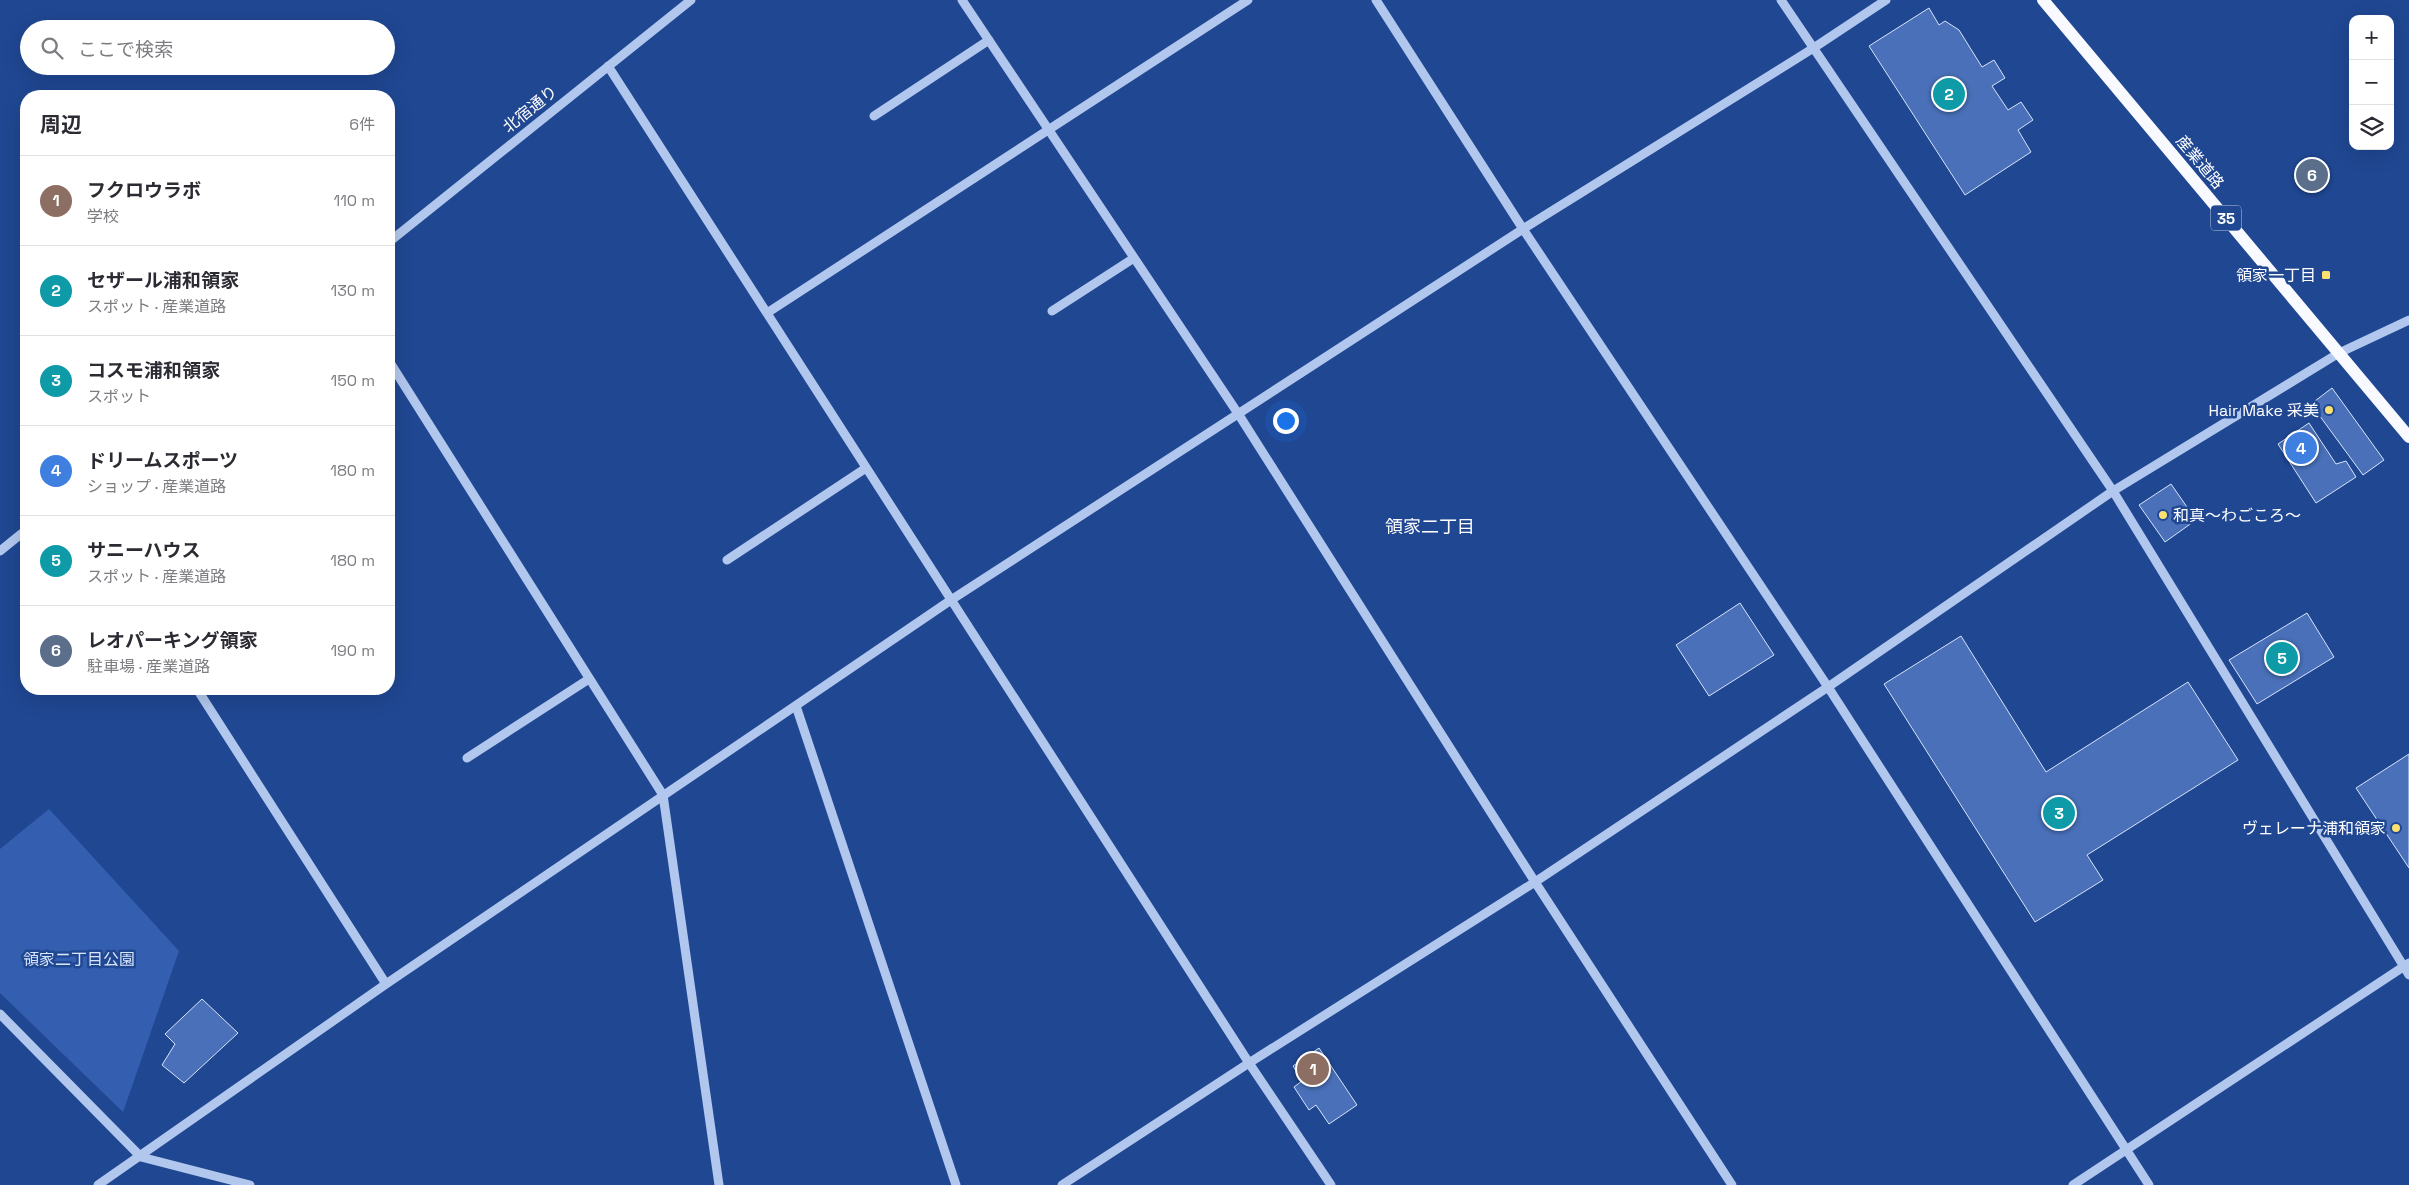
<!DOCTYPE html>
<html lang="ja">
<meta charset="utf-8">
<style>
:root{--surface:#fff;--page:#f7f7f7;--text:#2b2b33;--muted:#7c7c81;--line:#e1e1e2;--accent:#db2777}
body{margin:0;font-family:"Space Grotesk","Noto Sans JP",sans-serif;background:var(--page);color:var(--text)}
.controls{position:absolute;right:15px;top:15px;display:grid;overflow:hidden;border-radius:10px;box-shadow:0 5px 20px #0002}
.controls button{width:45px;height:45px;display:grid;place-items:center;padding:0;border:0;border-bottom:1px solid var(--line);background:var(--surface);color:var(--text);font:25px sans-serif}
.you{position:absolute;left:1285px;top:420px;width:18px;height:18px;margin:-12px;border:4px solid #fff;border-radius:50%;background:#1a73e8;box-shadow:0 0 0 8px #1a73e833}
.badge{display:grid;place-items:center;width:32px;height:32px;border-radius:50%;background:var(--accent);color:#fff;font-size:16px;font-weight:700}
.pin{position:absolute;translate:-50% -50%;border:2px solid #fff;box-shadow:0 1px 5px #0006}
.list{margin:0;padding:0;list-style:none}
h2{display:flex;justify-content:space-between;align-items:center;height:65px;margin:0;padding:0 20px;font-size:21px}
h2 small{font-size:16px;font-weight:400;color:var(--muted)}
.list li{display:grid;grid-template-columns:32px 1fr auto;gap:15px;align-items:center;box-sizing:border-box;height:90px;padding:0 20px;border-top:1px solid var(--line)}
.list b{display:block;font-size:19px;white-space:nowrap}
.list p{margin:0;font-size:16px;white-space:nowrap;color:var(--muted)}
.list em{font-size:16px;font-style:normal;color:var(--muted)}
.icon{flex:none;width:28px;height:28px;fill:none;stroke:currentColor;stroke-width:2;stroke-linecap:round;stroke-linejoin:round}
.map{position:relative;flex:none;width:2409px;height:1185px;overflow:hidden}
.search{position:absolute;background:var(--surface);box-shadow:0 5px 20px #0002;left:20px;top:20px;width:375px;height:55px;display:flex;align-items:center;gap:12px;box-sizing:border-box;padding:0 18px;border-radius:28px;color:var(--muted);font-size:19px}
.panel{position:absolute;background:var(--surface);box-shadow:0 5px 20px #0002;left:20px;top:90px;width:375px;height:605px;border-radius:20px}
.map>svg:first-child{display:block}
.green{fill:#345fb0}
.building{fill:#4970b9;stroke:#d7e4fa}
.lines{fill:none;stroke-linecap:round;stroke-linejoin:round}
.minor{stroke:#b2c7ed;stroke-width:9}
.major{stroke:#f8faff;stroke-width:12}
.poi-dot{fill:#fbe072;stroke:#204792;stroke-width:2}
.labels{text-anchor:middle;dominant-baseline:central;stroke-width:5;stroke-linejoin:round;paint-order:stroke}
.shield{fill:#204792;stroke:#bcc8de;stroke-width:1}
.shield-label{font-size:15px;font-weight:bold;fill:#fff}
.street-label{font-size:16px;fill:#fff;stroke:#204792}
.poi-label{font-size:16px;fill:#fff;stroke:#204792;text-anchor:end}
.park-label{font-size:16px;fill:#d7e4fa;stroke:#204792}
.neighbourhood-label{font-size:18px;fill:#fff;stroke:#204792}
</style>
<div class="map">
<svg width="2409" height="1185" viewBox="0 0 2409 1185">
<rect width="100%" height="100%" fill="#204792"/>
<path class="green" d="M 49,809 L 179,951 L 123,1112 L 0,993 L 0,849 Z"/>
<path class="building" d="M 1929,8 L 1939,25 L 1945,21 L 1959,30 L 1982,67 L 1994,60 L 2005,78 L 1992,86 L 2008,110 L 2021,102 L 2033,120 L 2018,130 L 2031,152 L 1965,195 L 1869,46 Z
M 2332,388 L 2384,460 L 2363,475 L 2311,404 Z
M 2309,423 L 2336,464 L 2346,461 L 2356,477 L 2316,503 L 2278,444 Z
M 2171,484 L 2196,520 L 2165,542 L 2139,505 Z
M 1740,603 L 1774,655 L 1709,696 L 1676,645 Z
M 2307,613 L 2334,657 L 2257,704 L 2229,660 Z
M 1961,636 L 2046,772 L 2188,682 L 2238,760 L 2087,855 L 2103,880 L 2035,922 L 1884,684 Z
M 2409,754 L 2409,868 L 2356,788 Z
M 202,999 L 238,1033 L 184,1083 L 162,1065 L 175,1044 L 165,1034 Z
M 1319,1048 L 1357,1105 L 1329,1124 L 1316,1105 L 1309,1110 L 1294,1087 L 1302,1081 L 1293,1066 Z"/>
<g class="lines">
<path class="minor" d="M 962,0 L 1239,415 L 1535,882 L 1732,1185
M 1376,0 L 1523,229 L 1828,687 L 2149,1185
M 1781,0 L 2113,491 L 2409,975
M 608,66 L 1249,1063 L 1331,1185
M 874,116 L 989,40
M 389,242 L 691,0
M 1052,311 L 1134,258
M 767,313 L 1248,0
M 389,361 L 663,795 L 719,1185
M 0,551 L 26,530
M 727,560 L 866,468
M 197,689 L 386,984
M 796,706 L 956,1185
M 467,758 L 589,679
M 0,1014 L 141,1157 L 250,1185
M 98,1185 L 386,984 L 951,600 L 1523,229 L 1812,49 L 1886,0
M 1062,1185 L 1249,1063 L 1535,882 L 1828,687 L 2113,491 L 2339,353 L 2409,320
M 2073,1185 L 2409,963"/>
<path class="major" d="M 2043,0 L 2409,437"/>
</g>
<g class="poi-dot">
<rect x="2321" y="270" width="10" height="10" rx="2.5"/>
<circle cx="2329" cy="410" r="5"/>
<circle cx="2163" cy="515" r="5"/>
<circle cx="2396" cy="828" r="5"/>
</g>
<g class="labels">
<rect class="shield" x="2211" y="205.5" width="30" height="25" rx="4"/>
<g class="shield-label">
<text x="2226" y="218">35</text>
</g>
<g class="street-label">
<text transform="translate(530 109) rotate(-39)">北宿通り</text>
<text transform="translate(2200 162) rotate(50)">産業道路</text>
</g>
<g class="poi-label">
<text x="2316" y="275">領家一丁目</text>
<text x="2319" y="410">Hair Make 采美</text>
<text x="2173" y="515" text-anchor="start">和真～わごころ～</text>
<text x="2386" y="828">ヴェレーナ浦和領家</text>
</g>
<g class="park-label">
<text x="79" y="959">領家二丁目公園</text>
</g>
<g class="neighbourhood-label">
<text x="1430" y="526">領家二丁目</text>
</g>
</g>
</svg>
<div class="controls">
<button>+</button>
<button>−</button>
<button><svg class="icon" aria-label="layers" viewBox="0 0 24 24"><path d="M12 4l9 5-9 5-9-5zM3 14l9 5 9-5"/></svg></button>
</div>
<div class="you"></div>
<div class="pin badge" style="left:1313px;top:1069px;background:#8d6e63">1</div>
<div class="pin badge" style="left:1949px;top:94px;background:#0f9aa8">2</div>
<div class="pin badge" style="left:2059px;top:813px;background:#0f9aa8">3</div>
<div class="pin badge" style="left:2301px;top:448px;background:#3f7fe0">4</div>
<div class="pin badge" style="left:2282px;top:658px;background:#0f9aa8">5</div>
<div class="pin badge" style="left:2312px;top:175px;background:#5c6f8a">6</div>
<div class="search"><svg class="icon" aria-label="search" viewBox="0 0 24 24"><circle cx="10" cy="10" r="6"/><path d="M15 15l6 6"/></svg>ここで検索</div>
<section class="panel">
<h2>周辺<small>6件</small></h2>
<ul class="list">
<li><span class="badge" style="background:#8d6e63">1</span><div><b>フクロウラボ</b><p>学校</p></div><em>110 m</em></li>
<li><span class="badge" style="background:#0f9aa8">2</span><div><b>セザール浦和領家</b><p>スポット · 産業道路</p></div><em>130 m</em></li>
<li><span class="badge" style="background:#0f9aa8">3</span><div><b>コスモ浦和領家</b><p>スポット</p></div><em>150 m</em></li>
<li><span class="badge" style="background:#3f7fe0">4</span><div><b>ドリームスポーツ</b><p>ショップ · 産業道路</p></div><em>180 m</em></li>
<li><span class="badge" style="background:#0f9aa8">5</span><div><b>サニーハウス</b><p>スポット · 産業道路</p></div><em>180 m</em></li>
<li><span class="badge" style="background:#5c6f8a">6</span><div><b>レオパーキング領家</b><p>駐車場 · 産業道路</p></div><em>190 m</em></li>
</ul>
</section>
</div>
